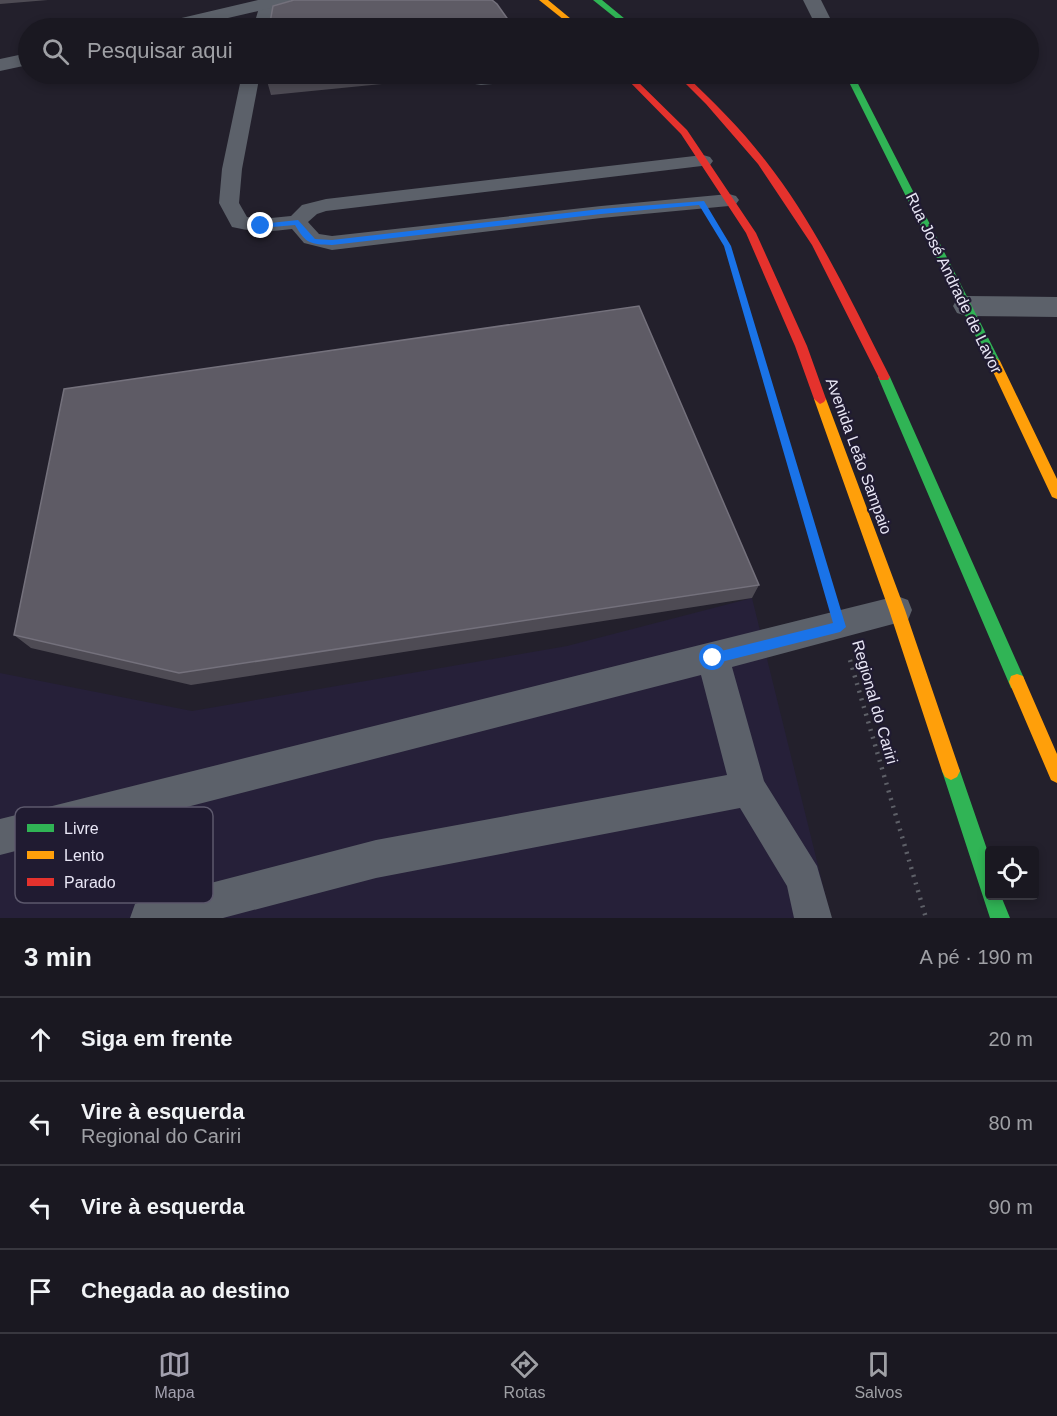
<!DOCTYPE html>
<html lang="pt">
<meta charset="utf-8">
<style>
:root{--surface:#1a1821;--page:#27252e;--text:#f1f3f6;--muted:#9fa0a5;--line:#38373f;--accent:#a3a1af}
body{margin:0;font-family:Helvetica,sans-serif;background:var(--page);color:var(--text)}
.controls{position:absolute;right:18px;bottom:18px;display:grid;overflow:hidden;border-radius:6px;box-shadow:0 3px 9px #0003}
.controls button{width:54px;height:54px;display:grid;place-items:center;padding:0;border:0;border-bottom:2px solid var(--line);background:var(--surface);color:var(--text);font:30px sans-serif}
.stop{position:absolute;width:18px;height:18px;margin:-14px;border:4px solid #1a73e8;border-radius:50%;background:#fff}
.stop.end{background:#1a73e8;border-color:#fff;box-shadow:0 2px 6px #0008}
.list{margin:0;padding:0;list-style:none}
h2{display:flex;justify-content:space-between;align-items:center;height:78px;margin:0;padding:0 24px;font-size:26px}
h2 small{font-size:20px;font-weight:400;color:var(--muted)}
.list li{display:grid;grid-template-columns:39px 1fr auto;gap:18px;align-items:center;box-sizing:border-box;height:84px;padding:0 24px;border-top:2px solid var(--line)}
.list b{display:block;font-size:22px;white-space:nowrap}
.list p{margin:0;font-size:20px;white-space:nowrap;color:var(--muted)}
.list em{font-size:20px;font-style:normal;color:var(--muted)}
.icon{flex:none;width:33px;height:33px;fill:none;stroke:currentColor;stroke-width:2;stroke-linecap:round;stroke-linejoin:round}
.map{position:relative;flex:none;width:1057px;height:918px;overflow:hidden}
.search{position:absolute;background:var(--surface);box-shadow:0 3px 9px #0003;left:18px;right:18px;top:18px;height:66px;display:flex;align-items:center;gap:15px;box-sizing:border-box;padding:0 21px;border-radius:33px;color:var(--muted);font-size:22px}
.sheet{height:414px;background:var(--surface)}
nav{display:flex;justify-content:space-around;align-items:center;box-sizing:border-box;height:84px;border-top:2px solid var(--line);background:var(--surface);font-size:16px;color:var(--muted)}
nav a{display:grid;justify-items:center;gap:3px}
nav .on{color:var(--accent)}
.map>svg:first-child{display:block}
.built{fill:#262039}
.lines{fill:none;stroke-linecap:round;stroke-linejoin:round}
.path-far1{stroke:#5e6068;stroke-width:4;stroke-dasharray:1.5 4.5;stroke-linecap:butt}
.path{stroke:#5e6068;stroke-width:4.5;stroke-dasharray:2 6;stroke-linecap:butt}
.lane{fill:#5c616a;fill-rule:evenodd}
.street{fill:#5c616a;fill-rule:evenodd}
.fast{fill:#30b455;fill-rule:evenodd}
.slow{fill:#ff9f0a;fill-rule:evenodd}
.jam{fill:#e5322d;fill-rule:evenodd}
.wall{fill:#4e4b54}
.building{fill:#5e5b65;stroke:#74717c;stroke-width:1.5}
.route{fill:#1a73e8}
.labels{text-anchor:middle;dominant-baseline:central;stroke-width:4.5;stroke-linejoin:round;paint-order:stroke}
.street-label{font-size:16px;fill:#e8e6f5;stroke:#201b31}
.key{fill:#201b31;stroke:#5c586c;stroke-width:1.5}
.key-label{font-size:16px;fill:#e8e6f5}
</style>
<div class="map">
<svg width="1057" height="918" viewBox="0 0 1057 918">
<rect width="100%" height="100%" fill="#23202c"/>
<path class="built" d="M 752,598 L 831,918 L 0,918 L 0,673 L 192,711 L 567,646 Z"/>
<g class="lines">
<path class="path-far1" d="M 762,363 L 828,586"/>
<path class="path" d="M 850,660 L 926,918"/>
<path class="lane" d="M 261,1 L 271,1 L 274,4 L 269,28 L 253,28 Z
M 242,74 L 260,74 L 242,169 L 239,203 L 247,217 L 261,219 L 291,216 L 302,205 L 326,199 L 703,155 L 710,157 L 713,161 L 710,165 L 326,211 L 317,214 L 308,222 L 319,234 L 332,236 L 601,206 L 729,194 L 736,196 L 739,200 L 736,204 L 729,206 L 601,218 L 332,250 L 304,243 L 292,229 C 270,232 253,232 232,227 L 219,203 L 222,169 Z
M 496,74 L 557,74 L 554,78 L 548,79 L 481,85 L 475,84 L 472,80 L 475,76 Z
M 897,596 L 908,600 L 912,610 L 908,620 L 732,667 L 764,781 L 817,866 L 832,918 L 794,918 L 787,886 L 740,808 L 376,878 L 223,918 L 130,918 L 135,904 L 149,899 L 376,840 L 727,775 L 701,675 L 0,855 L 0,819 Z"/>
<path class="street" d="M 258,0 L 291,0 L 289,4 L 185,28 L 153,28 L 156,24 Z
M 803,0 L 821,0 L 835,28 L 817,28 Z
M 28,53 L 28,65 L 0,71 L 0,59 Z
M 967,296 L 1057,297 L 1057,317 L 967,316 L 957,313 L 953,306 L 957,299 Z"/>
<path class="fast" d="M 593,0 L 602,0 L 636,28 L 628,28 Z
M 845,74 L 853,74 L 1000,361 L 998,364 L 990,364 L 988,361 Z
M 884,372 L 890,377 L 1023,676 L 1025,682 L 1023,688 L 1017,690 L 1011,688 L 878,377 Z
M 951,762 L 957,765 L 960,771 L 990,858 L 990,896 L 1001,896 L 1010,918 L 990,918 L 942,771 L 945,765 Z"/>
<path class="slow" d="M 539,0 L 548,0 L 582,28 L 574,28 Z
M 994,357 L 1000,361 L 1057,479 L 1057,499 L 1052,497 L 988,361 Z
M 820,394 L 826,399 L 905,610 L 960,771 L 957,777 L 951,780 L 945,777 L 942,771 L 889,610 L 814,399 Z
M 1017,674 L 1023,676 L 1057,754 L 1057,783 L 1051,780 L 1009,682 L 1011,676 Z"/>
<path class="jam" d="M 622,74 L 630,74 L 687,130 L 756,233 L 807,346 L 826,399 L 824,402 L 820,404 L 814,399 L 795,346 L 746,233 L 681,134 Z
M 676,74 L 684,74 C 713,101 741,129 765,160 C 817,226 852,303 890,377 L 888,380 L 880,380 L 812,245 L 758,164 L 706,104 Z"/>
</g>
<path class="wall" d="M 0,0 L 48,0 L 0,4 Z
M 265,74 L 483,74 L 271,95 Z
M 759,585 L 752,598 L 191,685 L 31,648 L 14,635 Z"/>
<path class="building" d="M 294,0 L 492,0 L 497,4 L 514,28 L 269,28 L 273,6 Z
M 639,306 L 759,585 L 179,673 L 14,635 L 64,389 Z"/>
<path class="route" d="M 704,201 L 731,246 L 846,627 L 840,632 L 713,664 L 707,658 L 713,653 L 833,623 L 724,246 L 699,205 L 601,214 L 332,245 C 310,244 306,244 295,225 L 261,228 L 257,226 L 261,224 L 298,220 L 315,239 L 332,240 L 601,209 Z"/>
<g class="labels">
<g class="street-label">
<text transform="translate(954 283) rotate(64)">Rua José Andrade de Lavor</text>
<text transform="translate(859 456) rotate(70)">Avenida Leão Sampaio</text>
<text transform="translate(875 702) rotate(74)">Regional do Cariri</text>
</g>
</g>
<rect x="15" y="807" width="198" height="96" rx="9" class="key"/>
<rect x="27" y="824" width="27" height="8" fill="#30b455"/>
<rect x="27" y="851" width="27" height="8" fill="#ff9f0a"/>
<rect x="27" y="878" width="27" height="8" fill="#e5322d"/>
<g class="key-label">
<text x="64" y="834">Livre</text>
<text x="64" y="861">Lento</text>
<text x="64" y="888">Parado</text>
</g>
</svg>
<div class="controls">
<button><svg class="icon" aria-label="locate" viewBox="0 0 24 24"><circle cx="12" cy="12" r="6"/><path d="M12 2v4M12 18v4M2 12h4M18 12h4"/></svg></button>
</div>
<div class="stop" style="left:713px;top:658px"></div>
<div class="stop end" style="left:261px;top:226px"></div>
<div class="search"><svg class="icon" aria-label="search" viewBox="0 0 24 24"><circle cx="10" cy="10" r="6"/><path d="M15 15l6 6"/></svg>Pesquisar aqui</div>
</div>
<section class="sheet">
<h2>3 min<small>A pé · 190 m</small></h2>
<ul class="list">
<li><svg class="icon" aria-label="ahead" viewBox="0 0 24 24"><path d="M12 20V5M6 11l6-6 6 6"/></svg><div><b>Siga em frente</b></div><em>20 m</em></li>
<li><svg class="icon" aria-label="left" viewBox="0 0 24 24"><path d="M17 20v-9H6M10 6l-5 5 5 5"/></svg><div><b>Vire à esquerda</b><p>Regional do Cariri</p></div><em>80 m</em></li>
<li><svg class="icon" aria-label="left" viewBox="0 0 24 24"><path d="M17 20v-9H6M10 6l-5 5 5 5"/></svg><div><b>Vire à esquerda</b></div><em>90 m</em></li>
<li><svg class="icon" aria-label="arrive" viewBox="0 0 24 24"><path d="M6 21V4h12l-3 4 3 4H6"/></svg><div><b>Chegada ao destino</b></div></li>
</ul>
</section>
<nav>
<a class="on"><svg class="icon" aria-label="map" viewBox="0 0 24 24"><path d="M3 6l6-2 6 2 6-2v14l-6 2-6-2-6 2zM9 4v14M15 6v14"/></svg>Mapa</a>
<a><svg class="icon" aria-label="directions" viewBox="0 0 24 24"><path d="M12 3l9 9-9 9-9-9zM9 14v-3h6M13 9l2 2-2 2"/></svg>Rotas</a>
<a><svg class="icon" aria-label="saved" viewBox="0 0 24 24"><path d="M7 4h10v16l-5-4-5 4z"/></svg>Salvos</a>
</nav>
